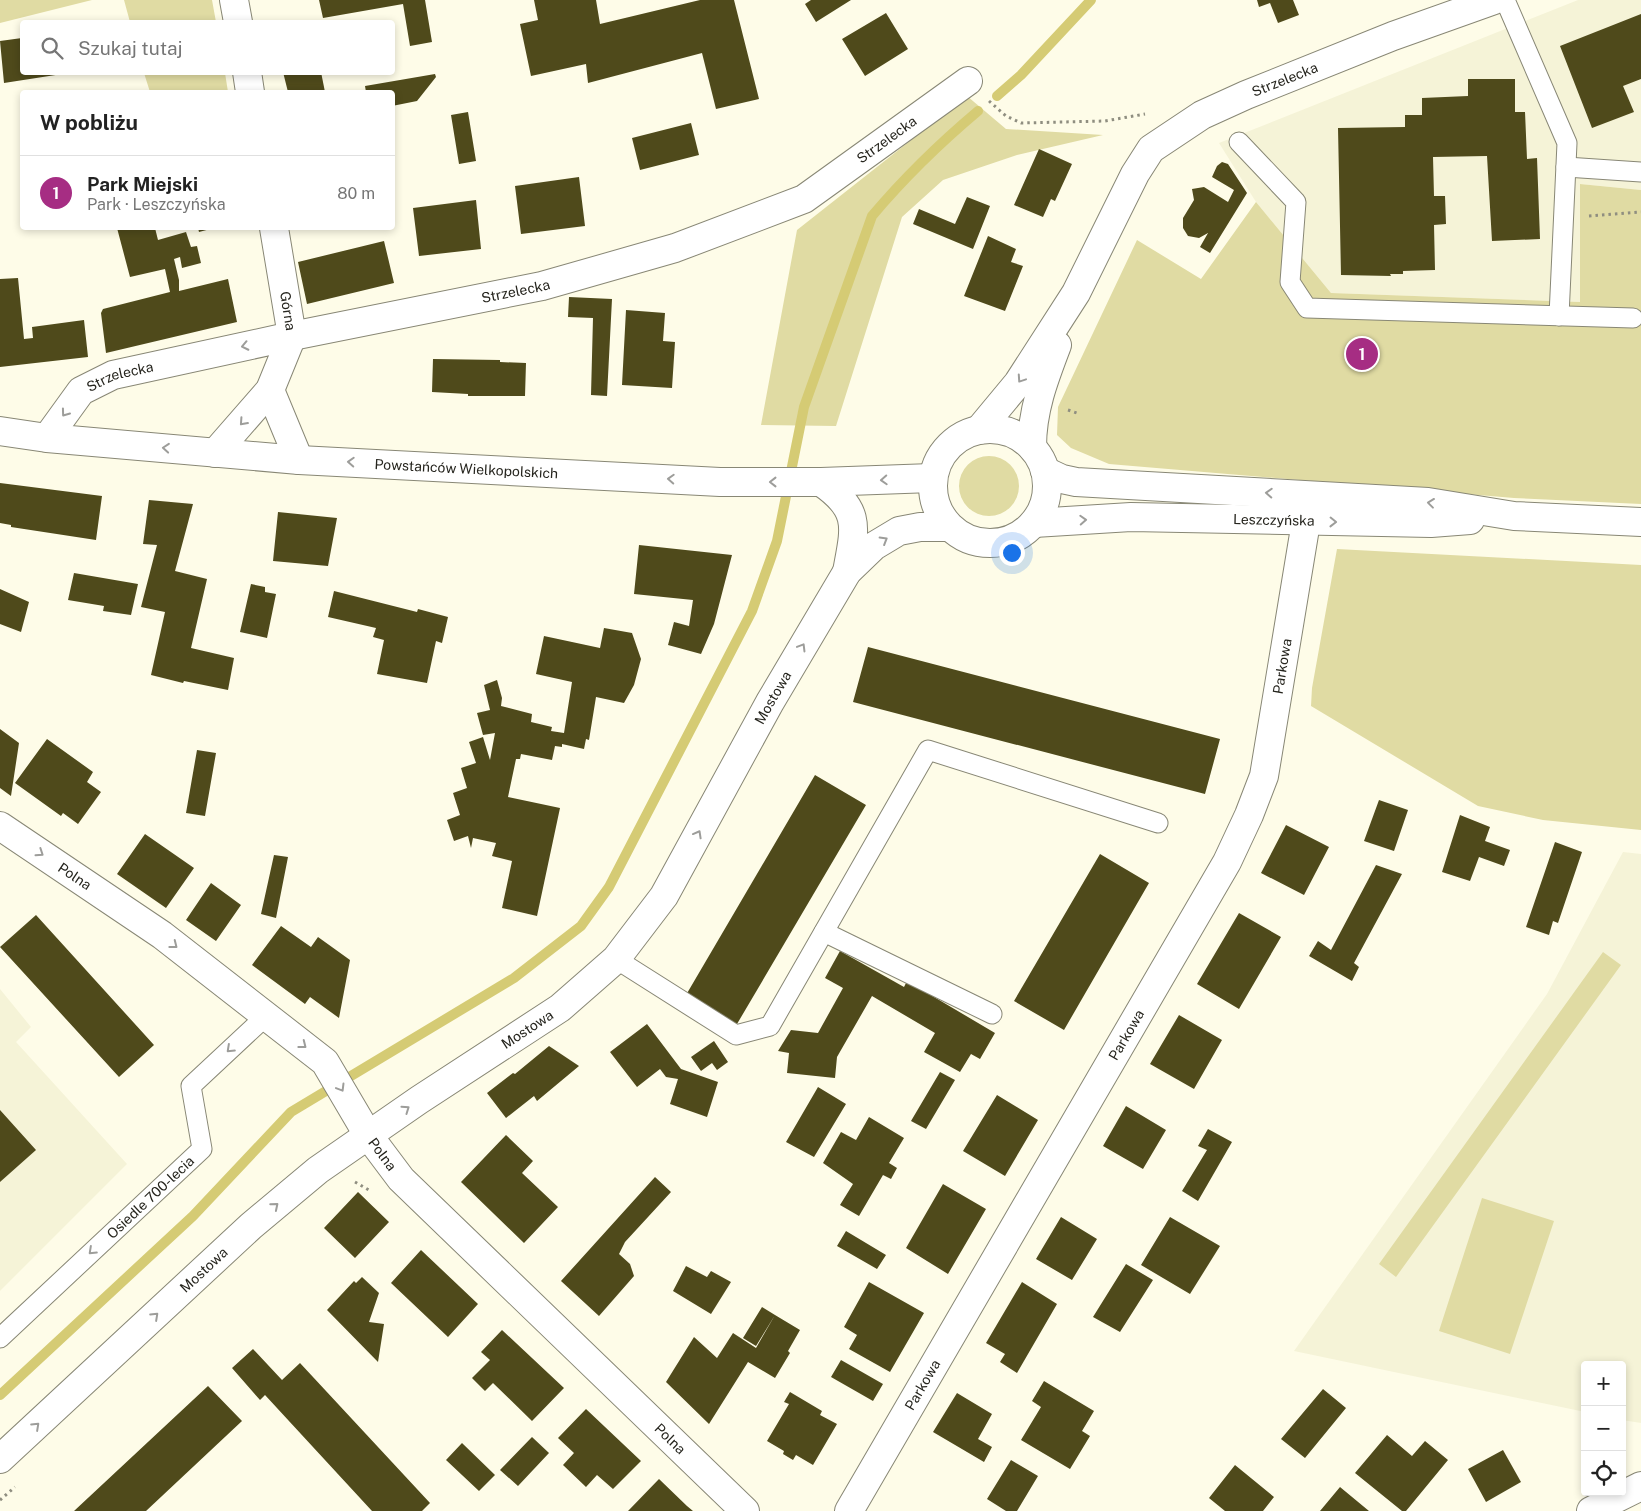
<!DOCTYPE html>
<html lang="pl">
<meta charset="utf-8">
<style>
:root{--surface:#fff;--page:#f6f6f6;--text:#222;--muted:#767676;--line:#e0e0e0;--accent:#a62d83}
body{margin:0;font-family:"Public Sans",sans-serif;background:var(--page);color:var(--text)}
.controls{position:absolute;right:15px;bottom:15px;display:grid;overflow:hidden;border-radius:5px;box-shadow:0 2px 8px #0003}
.controls button{width:45px;height:45px;display:grid;place-items:center;padding:0;border:0;border-bottom:1px solid var(--line);background:var(--surface);color:var(--text);font:25px sans-serif}
.you{position:absolute;left:1011px;top:552px;width:18px;height:18px;margin:-12px;border:4px solid #fff;border-radius:50%;background:#1a73e8;box-shadow:0 0 0 8px #1a73e833}
.badge{display:grid;place-items:center;width:32px;height:32px;border-radius:50%;background:var(--accent);color:#fff;font-size:16px;font-weight:700}
.pin{position:absolute;translate:-50% -50%;border:2px solid #fff;box-shadow:0 1px 5px #0006}
.list{margin:0;padding:0;list-style:none}
h2{display:flex;justify-content:space-between;align-items:center;height:65px;margin:0;padding:0 20px;font-size:21px}
h2 small{font-size:16px;font-weight:400;color:var(--muted)}
.list li{display:grid;grid-template-columns:32px 1fr auto;gap:15px;align-items:center;box-sizing:border-box;height:75px;padding:0 20px;border-top:1px solid var(--line)}
.list b{display:block;font-size:19px;white-space:nowrap}
.list p{margin:0;font-size:16px;white-space:nowrap;color:var(--muted)}
.list em{font-size:16px;font-style:normal;color:var(--muted)}
.icon{flex:none;width:28px;height:28px;fill:none;stroke:currentColor;stroke-width:2;stroke-linecap:round;stroke-linejoin:round}
.map{position:relative;flex:none;width:1641px;height:1511px;overflow:hidden}
.search{position:absolute;background:var(--surface);box-shadow:0 2px 8px #0003;left:20px;top:20px;width:375px;height:55px;display:flex;align-items:center;gap:12px;box-sizing:border-box;padding:0 18px;border-radius:5px;color:var(--muted);font-size:19px}
.panel{position:absolute;background:var(--surface);box-shadow:0 2px 8px #0003;left:20px;top:90px;width:375px;height:140px;border-radius:5px}
.map>svg:first-child{display:block}
.built{fill:#f5f3d7}
.green{fill:#e0dba3}
.lines{fill:none;stroke-linecap:round;stroke-linejoin:round}
.stream{stroke:#d5cb74;stroke-width:10}
.building{fill:#4f4a1b}
.service-casing{stroke:#888775;stroke-width:21}
.minor-casing{stroke:#888775;stroke-width:30}
.tertiary-casing{stroke:#888775;stroke-width:30}
.path{stroke:#8f8e80;stroke-width:3;stroke-dasharray:2.5 4;stroke-linecap:butt}
.service{stroke:#fff;stroke-width:19}
.minor{stroke:#fff;stroke-width:28}
.tertiary{stroke:#fff;stroke-width:28}
.oneway{stroke:#9d9d9a}
.labels{text-anchor:middle;dominant-baseline:central;stroke-width:5;stroke-linejoin:round;paint-order:stroke}
.street-label{font-size:14px;fill:#26251e;stroke:#fff}
</style>
<div class="map">
<svg width="1641" height="1511" viewBox="0 0 1641 1511">
<rect width="100%" height="100%" fill="#fefce8"/>
<path class="built" d="M 1578,0 L 1641,0 L 1641,190 L 1580,184 L 1580,302 L 1331,293 L 1256,202 L 1219,143 Z
M 1623,852 L 1641,854 L 1641,1423 L 1622,1420 L 1622,1365 L 1585,1365 L 1585,1412 L 1294,1351 L 1547,994 Z
M 0,989 L 31,1027 L 16,1042 L 127,1164 L 0,1291 Z"/>
<path class="green" d="M 0,0 L 92,0 L 0,23 Z
M 124,0 L 212,0 L 216,22 L 130,22 Z
M 144,73 L 225,73 L 228,92 L 150,92 Z
M 967,96 L 1006,129 L 1103,135 L 1017,155 L 943,180 L 902,217 L 836,426 L 761,425 L 797,230 Z
M 1580,184 L 1641,190 L 1641,504 L 1514,498 L 1109,464 L 1071,448 L 1057,435 L 1058,407 L 1137,240 L 1201,279 L 1256,202 L 1331,293 L 1580,302 Z
M959 486a30 30 0 1 1 60 0a30 30 0 1 1-60 0Z
M 1337,549 L 1641,565 L 1641,830 L 1543,820 L 1478,806 L 1311,706 L 1312,688 Z
M 1603,952 L 1621,965 L 1396,1277 L 1379,1264 Z
M 1482,1198 L 1554,1221 L 1510,1354 L 1439,1331 Z"/>
<g class="lines">
<path class="stream" d="M 997,96 L 1021,75 L 1091,0
M 0,1395 L 193,1216 L 291,1112 L 514,978 L 581,926 L 609,887 L 752,611 L 777,541 L 804,407 L 872,216 C 904,178 940,143 978,111"/>
</g>
<path class="building" d="M 319,0 L 425,0 L 432,42 L 410,46 L 403,4 L 323,18 Z
M 534,0 L 596,0 L 600,24 L 700,0 L 734,0 L 759,99 L 716,109 L 702,53 L 588,83 L 586,64 L 531,76 L 520,24 L 538,20 Z
M 811,0 L 851,0 L 816,22 L 805,4 Z
M 1257,0 L 1293,0 L 1299,15 L 1278,23 L 1270,3 L 1259,7 Z
M 886,13 L 908,49 L 865,76 L 842,39 Z
M 1641,14 L 1641,79 L 1623,86 L 1634,112 L 1592,128 L 1560,46 Z
M 22,38 L 22,72 L 62,74 L 4,83 L 0,41 Z
M 283,72 L 321,72 L 325,92 L 288,92 Z
M 435,74 L 436,77 L 417,101 L 392,106 L 392,92 L 366,92 L 365,86 Z
M 1468,79 L 1515,79 L 1515,112 L 1525,112 L 1527,159 L 1537,158 L 1540,239 L 1492,241 L 1487,156 L 1433,157 L 1434,196 L 1445,196 L 1446,224 L 1434,225 L 1435,270 L 1403,271 L 1403,274 L 1390,274 L 1391,276 L 1341,275 L 1338,128 L 1405,127 L 1405,115 L 1422,115 L 1422,98 L 1468,96 Z
M 468,112 L 476,161 L 459,164 L 451,115 Z
M 691,123 L 699,155 L 640,170 L 632,138 Z
M 1039,149 L 1072,164 L 1055,201 L 1051,199 L 1043,217 L 1014,205 Z
M 1222,162 L 1228,164 L 1247,193 L 1210,253 L 1200,247 L 1208,233 L 1199,238 L 1188,236 L 1183,228 L 1183,218 L 1194,200 L 1192,189 L 1204,187 L 1228,202 L 1234,190 L 1212,177 L 1217,166 Z
M 579,177 L 585,226 L 521,234 L 515,186 Z
M 967,197 L 990,206 L 973,249 L 913,224 L 919,209 L 955,224 Z
M 476,200 L 481,249 L 419,256 L 413,208 Z
M 117,228 L 155,228 L 158,240 L 186,232 L 191,247 L 197,246 L 201,263 L 182,268 L 180,257 L 174,259 L 179,280 L 179,291 L 228,279 L 237,322 L 106,353 L 101,313 L 103,309 L 170,292 L 165,269 L 130,277 Z
M 198,228 L 214,228 L 199,232 Z
M 988,236 L 1016,249 L 1011,262 L 1023,266 L 1005,311 L 964,296 Z
M 384,241 L 394,283 L 307,304 L 298,262 Z
M 18,278 L 24,339 L 33,338 L 32,327 L 84,320 L 88,357 L 0,367 L 0,279 Z
M 569,297 L 612,299 L 607,396 L 591,395 L 593,318 L 568,317 Z
M 626,310 L 665,313 L 663,341 L 675,342 L 672,388 L 622,385 Z
M 433,359 L 500,360 L 500,362 L 526,363 L 525,396 L 468,396 L 468,394 L 432,392 Z
M 0,483 L 102,496 L 96,540 L 11,527 L 11,525 L 0,523 Z
M 149,500 L 193,504 L 175,571 L 207,579 L 191,648 L 234,658 L 228,690 L 184,681 L 183,683 L 151,675 L 165,612 L 141,607 L 157,545 L 143,544 Z
M 278,512 L 337,518 L 328,566 L 273,561 Z
M 639,545 L 732,555 L 714,624 L 701,654 L 668,645 L 674,622 L 689,626 L 693,600 L 634,594 Z
M 74,573 L 138,584 L 131,615 L 103,611 L 104,606 L 68,600 Z
M 251,584 L 265,587 L 265,592 L 276,594 L 267,638 L 240,632 Z
M 0,589 L 29,602 L 21,632 L 0,624 Z
M 334,591 L 417,612 L 418,609 L 448,617 L 442,643 L 436,641 L 427,683 L 377,674 L 384,640 L 373,637 L 376,628 L 328,617 Z
M 604,628 L 632,633 L 641,659 L 634,685 L 624,703 L 596,697 L 589,740 L 586,739 L 584,749 L 562,744 L 562,747 L 555,746 L 552,760 L 521,754 L 520,759 L 516,759 L 508,797 L 560,808 L 537,916 L 502,908 L 512,861 L 492,856 L 496,843 L 473,838 L 471,848 L 468,836 L 454,841 L 447,820 L 460,815 L 453,793 L 467,788 L 461,768 L 476,763 L 469,742 L 483,737 L 490,760 L 495,733 L 483,735 L 477,713 L 490,710 L 484,685 L 497,680 L 502,698 L 501,706 L 532,714 L 531,722 L 552,727 L 551,731 L 564,733 L 572,682 L 536,674 L 544,636 L 600,648 Z
M 868,647 L 1220,739 L 1205,794 L 853,702 Z
M 0,729 L 19,743 L 11,796 L 0,788 Z
M 47,739 L 93,772 L 87,782 L 101,792 L 78,824 L 63,813 L 61,816 L 15,783 Z
M 197,750 L 216,753 L 205,816 L 186,813 Z
M 815,775 L 866,805 L 737,1024 L 686,995 Z
M 1379,800 L 1408,810 L 1394,851 L 1364,841 Z
M 1460,815 L 1490,827 L 1485,841 L 1510,850 L 1504,866 L 1479,857 L 1470,881 L 1442,872 Z
M 1286,825 L 1329,847 L 1304,895 L 1261,873 Z
M 145,834 L 194,868 L 166,908 L 117,874 Z
M 1555,842 L 1582,852 L 1558,923 L 1553,921 L 1549,935 L 1526,927 Z
M 1100,854 L 1149,883 L 1064,1030 L 1014,1001 Z
M 274,855 L 288,857 L 276,918 L 261,914 Z
M 1376,865 L 1402,874 L 1354,963 L 1359,967 L 1352,981 L 1309,956 L 1318,941 L 1331,950 Z
M 211,883 L 241,905 L 216,941 L 186,920 Z
M 1239,913 L 1281,937 L 1239,1009 L 1197,984 Z
M 36,915 L 154,1045 L 119,1077 L 0,947 Z
M 281,926 L 311,947 L 318,937 L 350,960 L 339,1018 L 310,997 L 305,1004 L 252,965 Z
M 840,951 L 904,987 L 907,981 L 995,1033 L 980,1059 L 971,1054 L 960,1072 L 924,1052 L 935,1033 L 872,996 L 837,1057 L 835,1078 L 787,1073 L 789,1053 L 778,1051 L 791,1030 L 818,1033 L 843,988 L 825,978 Z
M 1179,1015 L 1222,1040 L 1194,1089 L 1150,1064 Z
M 647,1024 L 681,1069 L 718,1082 L 707,1117 L 670,1104 L 678,1079 L 666,1077 L 660,1069 L 637,1087 L 610,1052 Z
M 714,1041 L 728,1062 L 717,1070 L 712,1063 L 701,1071 L 691,1057 Z
M 549,1046 L 579,1066 L 537,1101 L 534,1096 L 506,1118 L 487,1093 L 513,1073 L 515,1074 Z
M 940,1072 L 955,1080 L 926,1129 L 911,1121 Z
M 818,1087 L 846,1104 L 814,1157 L 786,1142 Z
M 997,1095 L 1038,1120 L 1005,1176 L 963,1151 Z
M 1126,1106 L 1166,1130 L 1143,1169 L 1103,1146 Z
M 0,1110 L 36,1150 L 0,1182 Z
M 869,1117 L 904,1138 L 889,1163 L 897,1168 L 891,1179 L 883,1175 L 859,1216 L 840,1205 L 853,1184 L 823,1163 L 841,1132 L 856,1140 Z
M 1208,1129 L 1232,1142 L 1198,1201 L 1182,1191 L 1207,1150 L 1198,1146 Z
M 506,1135 L 533,1161 L 522,1173 L 558,1207 L 524,1243 L 461,1182 Z
M 655,1177 L 671,1192 L 625,1242 L 619,1254 L 630,1264 L 634,1276 L 599,1316 L 561,1281 Z
M 943,1184 L 986,1209 L 948,1274 L 906,1248 Z
M 358,1192 L 389,1222 L 355,1258 L 324,1228 Z
M 1061,1217 L 1097,1239 L 1072,1280 L 1036,1259 Z
M 1170,1217 L 1220,1246 L 1190,1294 L 1141,1265 Z
M 846,1231 L 886,1255 L 877,1269 L 837,1246 Z
M 421,1250 L 478,1304 L 448,1337 L 391,1283 Z
M 1126,1264 L 1153,1280 L 1120,1332 L 1093,1317 Z
M 686,1266 L 707,1277 L 711,1271 L 731,1282 L 711,1314 L 673,1291 Z
M 362,1277 L 379,1293 L 369,1322 L 384,1324 L 378,1362 L 327,1310 L 354,1281 L 356,1283 Z
M 869,1282 L 924,1313 L 890,1372 L 849,1349 L 857,1335 L 844,1327 Z
M 1022,1282 L 1057,1304 L 1017,1373 L 1000,1362 L 1005,1354 L 986,1343 Z
M 762,1307 L 775,1315 L 756,1346 L 743,1338 Z
M 775,1315 L 800,1330 L 788,1351 L 790,1353 L 775,1378 L 748,1362 L 709,1424 L 666,1382 L 694,1337 L 717,1358 L 733,1333 L 756,1348 Z
M 502,1330 L 564,1388 L 532,1421 L 493,1383 L 485,1391 L 472,1378 L 490,1360 L 481,1352 Z
M 253,1349 L 282,1380 L 300,1363 L 430,1503 L 422,1511 L 372,1511 L 265,1395 L 260,1400 L 232,1368 Z
M 841,1360 L 883,1384 L 873,1401 L 831,1377 Z
M 1044,1381 L 1094,1411 L 1082,1431 L 1090,1436 L 1070,1469 L 1021,1440 L 1041,1407 L 1032,1401 Z
M 208,1386 L 242,1421 L 146,1511 L 74,1511 Z
M 1323,1389 L 1346,1408 L 1305,1458 L 1281,1439 Z
M 790,1392 L 822,1411 L 820,1415 L 837,1424 L 813,1465 L 796,1455 L 793,1460 L 783,1454 L 784,1451 L 767,1441 L 789,1404 L 784,1402 Z
M 957,1393 L 992,1414 L 978,1439 L 992,1447 L 984,1462 L 933,1432 Z
M 586,1409 L 641,1461 L 613,1489 L 597,1475 L 586,1487 L 563,1465 L 574,1453 L 558,1438 Z
M 1387,1435 L 1412,1456 L 1425,1441 L 1448,1460 L 1406,1511 L 1402,1511 L 1355,1473 Z
M 532,1437 L 549,1453 L 518,1486 L 500,1470 Z
M 462,1443 L 495,1475 L 479,1491 L 446,1460 Z
M 1503,1450 L 1521,1482 L 1486,1502 L 1468,1469 Z
M 1011,1460 L 1038,1476 L 1017,1511 L 1006,1511 L 987,1499 Z
M 1235,1465 L 1274,1497 L 1263,1511 L 1225,1511 L 1209,1498 Z
M 659,1479 L 687,1506 L 693,1511 L 628,1511 Z
M 1340,1487 L 1369,1511 L 1320,1511 Z"/>
<g class="lines">
<g class="service-casing">
<g id="service">
<path d="M 1505,0 L 1567,143 L 1559,316"/>
<path d="M 1239,142 L 1296,202 L 1290,282 L 1307,308 L 1633,318"/>
<path d="M 1566,167 L 1641,172"/>
<path d="M 824,932 L 992,1014"/>
<path d="M 616,959 L 736,1035 L 770,1026 L 928,750 L 1158,823"/>
<path id="s1" d="M 0,1338 L 202,1149 L 191,1086 L 266,1016"/>
</g>
</g>
<g class="minor-casing">
<g id="minor">
<path d="M 234,0 L 238,22"/>
<path d="M 247,72 L 250,92"/>
<path d="M 270,390 L 299,460"/>
<path id="s2" d="M 47,438 L 81,391 L 113,375 L 292,336 L 542,286 L 675,248 L 804,199 L 968,81"/>
<path d="M 215,453 L 270,390 L 292,336 L 274,228"/>
<path id="s3" d="M 0,826 L 162,935 L 325,1062 L 368,1135"/>
<path id="s4" d="M 849,1511 L 1227,862 L 1249,815 L 1264,776 L 1306,522"/>
<path d="M 1591,1511 L 1641,1486"/>
</g>
</g>
<g class="tertiary-casing">
<g id="tertiary">
<circle cx="990" cy="486" r="57"/>
<path id="s5" d="M 979,430 L 1018,383 L 1076,293 L 1135,174 L 1151,149 L 1202,115 L 1246,95 L 1393,36 L 1494,0"/>
<path id="s6" d="M 0,431 L 47,438 L 299,460 L 720,482 L 821,482 L 932,478"/>
<path d="M 1032,447 C 1032,410 1044,379 1057,345"/>
<path d="M 1045,471 L 1062,479 L 1076,482 L 1428,502 L 1514,516 L 1641,522"/>
<path d="M 821,482 C 862,510 855,528 847,572"/>
<path id="s7" d="M 1034,523 L 1131,517 L 1431,523 L 1470,520"/>
<path id="s8" d="M 368,1135 L 401,1179 L 745,1511"/>
<path id="s9" d="M 0,1459 L 251,1226 L 318,1170 L 419,1100 L 560,1008 L 616,959 L 664,896 L 770,702 L 847,572 L 874,546 L 899,531 L 920,527 L 949,527"/>
</g>
</g>
<path class="path" d="M 989,101 L 1006,116 L 1021,123 L 1105,121 L 1145,114
M 1589,216 L 1641,212
M 1068,410 L 1080,414
M 355,1182 L 369,1190
M 0,1500 L 15,1487"/>
<use href="#service" class="service"/>
<use href="#minor" class="minor"/>
<use href="#tertiary" class="tertiary"/>
</g>
<defs><path id="oneway-chevron" d="M-2-3.5L2.5 0L-2 3.5" fill="none" stroke-width="1.6" stroke-linecap="round" stroke-linejoin="round" transform="scale(1.25)"/></defs>
<g class="oneway">
<use href="#oneway-chevron" transform="translate(245 346) rotate(168)"/>
<use href="#oneway-chevron" transform="translate(1021 379) rotate(124)"/>
<use href="#oneway-chevron" transform="translate(65 413) rotate(126)"/>
<use href="#oneway-chevron" transform="translate(243 422) rotate(132)"/>
<use href="#oneway-chevron" transform="translate(166 448) rotate(-175)"/>
<use href="#oneway-chevron" transform="translate(351 462) rotate(-177)"/>
<use href="#oneway-chevron" transform="translate(671 479) rotate(-177)"/>
<use href="#oneway-chevron" transform="translate(884 480) rotate(177)"/>
<use href="#oneway-chevron" transform="translate(773 482) rotate(-180)"/>
<use href="#oneway-chevron" transform="translate(1269 493) rotate(-177)"/>
<use href="#oneway-chevron" transform="translate(1431 503) rotate(-173)"/>
<use href="#oneway-chevron" transform="translate(1083 520) rotate(-3)"/>
<use href="#oneway-chevron" transform="translate(1333 522) rotate(1)"/>
<use href="#oneway-chevron" transform="translate(884 540) rotate(-31)"/>
<use href="#oneway-chevron" transform="translate(802 647) rotate(-59)"/>
<use href="#oneway-chevron" transform="translate(698 834) rotate(-61)"/>
<use href="#oneway-chevron" transform="translate(40 853) rotate(34)"/>
<use href="#oneway-chevron" transform="translate(174 945) rotate(38)"/>
<use href="#oneway-chevron" transform="translate(303 1045) rotate(38)"/>
<use href="#oneway-chevron" transform="translate(230 1049) rotate(137)"/>
<use href="#oneway-chevron" transform="translate(341 1088) rotate(59)"/>
<use href="#oneway-chevron" transform="translate(406 1109) rotate(-35)"/>
<use href="#oneway-chevron" transform="translate(275 1206) rotate(-40)"/>
<use href="#oneway-chevron" transform="translate(92 1251) rotate(137)"/>
<use href="#oneway-chevron" transform="translate(155 1316) rotate(-43)"/>
<use href="#oneway-chevron" transform="translate(36 1426) rotate(-43)"/>
</g>
<g class="labels">
<g class="street-label">
<text stroke="none"><textPath href="#s5" startOffset="482">Strzelecka</textPath></text>
<text stroke="none"><textPath href="#s2" startOffset="910">Strzelecka</textPath></text>
<text stroke="none"><textPath href="#s2" startOffset="505">Strzelecka</textPath></text>
<text transform="translate(288 311) rotate(81)">Górna</text>
<text stroke="none"><textPath href="#s2" startOffset="100">Strzelecka</textPath></text>
<text stroke="none"><textPath href="#s6" startOffset="468">Powstańców Wielkopolskich</textPath></text>
<text stroke="none"><textPath href="#s7" startOffset="240">Leszczyńska</textPath></text>
<text stroke="none"><textPath href="#s4" startOffset="956">Parkowa</textPath></text>
<text stroke="none"><textPath href="#s9" startOffset="1101">Mostowa</textPath></text>
<text stroke="none"><textPath href="#s3" startOffset="90">Polna</textPath></text>
<text stroke="none"><textPath href="#s9" startOffset="682">Mostowa</textPath></text>
<text stroke="none"><textPath href="#s4" startOffset="551">Parkowa</textPath></text>
<text stroke="none"><textPath href="#s8" startOffset="24">Polna</textPath></text>
<text stroke="none"><textPath href="#s1" startOffset="206">Osiedle 700-lecia</textPath></text>
<text stroke="none"><textPath href="#s9" startOffset="278">Mostowa</textPath></text>
<text stroke="none"><textPath href="#s4" startOffset="146">Parkowa</textPath></text>
<text stroke="none"><textPath href="#s8" startOffset="429">Polna</textPath></text>
</g>
</g>
</svg>
<div class="controls">
<button>+</button>
<button>−</button>
<button><svg class="icon" aria-label="locate" viewBox="0 0 24 24"><circle cx="12" cy="12" r="6"/><path d="M12 2v4M12 18v4M2 12h4M18 12h4"/></svg></button>
</div>
<div class="you"></div>
<div class="pin badge" style="left:1362px;top:354px">1</div>
<div class="search"><svg class="icon" aria-label="search" viewBox="0 0 24 24"><circle cx="10" cy="10" r="6"/><path d="M15 15l6 6"/></svg>Szukaj tutaj</div>
<section class="panel">
<h2>W pobliżu<small></small></h2>
<ul class="list">
<li><span class="badge">1</span><div><b>Park Miejski</b><p>Park · Leszczyńska</p></div><em>80 m</em></li>
</ul>
</section>
</div>
